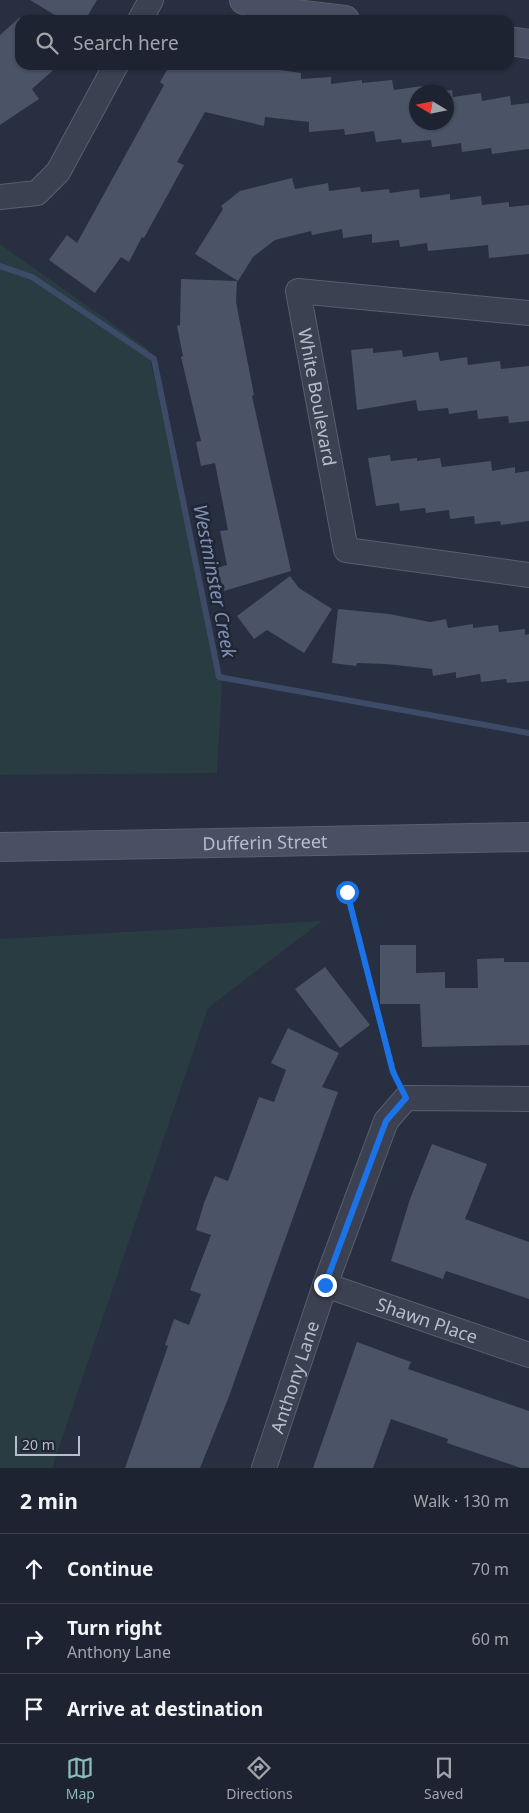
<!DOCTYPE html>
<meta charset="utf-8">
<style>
:root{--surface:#1d2330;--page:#2a2f3c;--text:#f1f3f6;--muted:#a0a4ab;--line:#3b404c;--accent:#8bbbb9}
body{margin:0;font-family:"Noto Sans",sans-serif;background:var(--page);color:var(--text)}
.compass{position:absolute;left:409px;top:85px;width:45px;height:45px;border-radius:50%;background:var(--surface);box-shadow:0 1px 4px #0004;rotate:280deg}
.scale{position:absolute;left:15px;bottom:12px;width:65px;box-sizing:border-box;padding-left:5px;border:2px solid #b7bdca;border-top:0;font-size:14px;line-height:18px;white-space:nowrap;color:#b7bdca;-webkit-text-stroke:4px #1f2635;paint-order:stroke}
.stop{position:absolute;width:15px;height:15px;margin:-11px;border:4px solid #1a73e8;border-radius:50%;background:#fff}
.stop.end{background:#1a73e8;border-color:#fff;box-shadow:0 1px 5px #0008}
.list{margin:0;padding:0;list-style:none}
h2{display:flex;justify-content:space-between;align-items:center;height:65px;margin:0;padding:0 20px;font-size:21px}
h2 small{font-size:16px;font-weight:400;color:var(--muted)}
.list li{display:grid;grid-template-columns:32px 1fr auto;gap:15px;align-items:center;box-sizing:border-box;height:70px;padding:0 20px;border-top:1px solid var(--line)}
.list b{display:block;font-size:19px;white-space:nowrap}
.list p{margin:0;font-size:16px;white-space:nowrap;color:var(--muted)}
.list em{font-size:16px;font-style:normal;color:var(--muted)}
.icon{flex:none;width:28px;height:28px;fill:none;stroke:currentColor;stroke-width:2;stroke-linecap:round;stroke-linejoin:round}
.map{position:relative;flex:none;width:529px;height:1468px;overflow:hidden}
.search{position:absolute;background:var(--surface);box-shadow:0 1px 4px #0004;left:15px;right:15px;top:15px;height:55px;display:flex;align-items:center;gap:12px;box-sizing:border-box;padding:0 18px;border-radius:15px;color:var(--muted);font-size:19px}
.sheet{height:275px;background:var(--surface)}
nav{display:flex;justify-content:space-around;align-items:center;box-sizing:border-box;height:70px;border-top:1px solid var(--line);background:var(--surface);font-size:14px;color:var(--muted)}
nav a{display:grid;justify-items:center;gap:2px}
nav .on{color:var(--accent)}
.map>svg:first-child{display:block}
.green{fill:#293c41}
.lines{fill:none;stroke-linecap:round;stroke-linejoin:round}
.stream{stroke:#3d4b68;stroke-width:6}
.building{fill:#4b5367}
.street-casing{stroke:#585f6d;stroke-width:26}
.secondary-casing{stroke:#585f6d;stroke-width:30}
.path{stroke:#47595e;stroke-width:3;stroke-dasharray:4 4;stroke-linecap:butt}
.street{stroke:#3b4150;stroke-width:24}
.secondary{stroke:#495063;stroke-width:28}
.route{stroke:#1a73e8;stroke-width:6}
.labels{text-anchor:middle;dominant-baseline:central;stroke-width:5;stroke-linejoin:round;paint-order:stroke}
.street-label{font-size:18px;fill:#b7bdca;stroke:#1f2635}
.water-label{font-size:19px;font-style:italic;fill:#808fb1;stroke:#1f2635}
</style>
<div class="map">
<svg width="529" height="1468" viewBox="0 0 529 1468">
<rect width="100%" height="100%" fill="#272f40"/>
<path class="green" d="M 0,244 L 148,349 L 222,685 L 217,773 L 0,775 Z
M 322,921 L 208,1008 L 52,1468 L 0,1468 L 0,939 Z"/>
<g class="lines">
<path class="stream" d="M 0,266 L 32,277 L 154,359 L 219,677 L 529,733"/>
</g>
<path class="building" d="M 30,0 L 97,0 L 85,20 L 63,20 Z
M 20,17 L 20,65 L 59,65 L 32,89 L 39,99 L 0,125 L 0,35 Z
M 170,65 L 246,65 L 301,73 L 301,79 L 331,77 L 331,84 L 362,80 L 362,83 L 392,80 L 394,90 L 422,86 L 423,92 L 416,92 L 416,122 L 446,122 L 446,92 L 433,92 L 452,90 L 453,97 L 481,93 L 482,101 L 510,96 L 511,105 L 529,103 L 529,149 L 492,154 L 491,148 L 462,152 L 461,143 L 432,147 L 431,140 L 402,143 L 401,139 L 376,142 L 374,131 L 345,135 L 344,129 L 309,132 L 309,122 L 265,117 L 264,126 L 205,112 L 177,162 L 184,165 L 144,238 L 142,237 L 129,262 L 121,257 L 95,293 L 49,260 L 67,235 L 77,243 L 164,85 L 160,82 Z
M 292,178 L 295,189 L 328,183 L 329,191 L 360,187 L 361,192 L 389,189 L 390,193 L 419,189 L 420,198 L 450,194 L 450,200 L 481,196 L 482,205 L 509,202 L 509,207 L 529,205 L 529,254 L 489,258 L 488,245 L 428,251 L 427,243 L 400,247 L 399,240 L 372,243 L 372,234 L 343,238 L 342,229 L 312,235 L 311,231 L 275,240 L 253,257 L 238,281 L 195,254 L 223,209 L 221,206 L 240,191 Z
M 181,279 L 237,281 L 236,302 L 254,395 L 252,396 L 291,571 L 224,591 L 217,568 L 227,565 L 220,531 L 228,530 L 215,463 L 201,466 L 196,442 L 201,441 L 181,357 L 183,356 L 177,326 L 180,325 Z
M 373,348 L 373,353 L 402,350 L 403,357 L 438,352 L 440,361 L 467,357 L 468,365 L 500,361 L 501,369 L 529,366 L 529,421 L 509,423 L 508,416 L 478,419 L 477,410 L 449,414 L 448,408 L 418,411 L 416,400 L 357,410 L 351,350 Z
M 390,455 L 391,461 L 417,458 L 417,461 L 440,458 L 442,467 L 491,461 L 492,471 L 515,467 L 515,473 L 529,471 L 529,521 L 501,525 L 500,521 L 475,524 L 474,516 L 450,519 L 449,510 L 426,513 L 425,508 L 400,511 L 399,503 L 376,506 L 368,458 Z
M 290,576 L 299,588 L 332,609 L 304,653 L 267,630 L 254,639 L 237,616 Z
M 338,609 L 389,614 L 430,622 L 446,619 L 448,628 L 473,624 L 473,628 L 498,625 L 499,632 L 525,629 L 525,635 L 529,634 L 529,681 L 507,683 L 506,679 L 481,682 L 480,674 L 456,678 L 456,672 L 433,676 L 432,669 L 386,664 L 357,663 L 356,666 L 332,663 Z
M 380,945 L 416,945 L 416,973 L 445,972 L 445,988 L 478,988 L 477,959 L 504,958 L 504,962 L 529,962 L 529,1045 L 422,1047 L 420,1004 L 380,1004 Z
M 325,967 L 370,1025 L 340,1048 L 295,989 Z
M 288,1028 L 339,1053 L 322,1087 L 338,1092 L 228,1399 L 200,1468 L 125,1468 L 168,1346 L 165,1345 L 174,1319 L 189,1325 L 201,1294 L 190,1290 L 211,1235 L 196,1230 L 204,1203 L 215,1176 L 228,1181 L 259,1097 L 274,1102 L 286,1070 L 271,1063 Z
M 432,1144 L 487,1164 L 465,1219 L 529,1242 L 529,1299 L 446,1271 L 443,1279 L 391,1261 L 410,1199 Z
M 357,1342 L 411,1362 L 408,1369 L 529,1411 L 529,1468 L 521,1468 L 447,1443 L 448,1439 L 391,1419 L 373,1468 L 313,1468 Z"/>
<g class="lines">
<g class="street-casing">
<g id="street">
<path d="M 140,20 L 151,0"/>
<path d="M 0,197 L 37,193 L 58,172 L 116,65"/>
<path id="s1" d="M 529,313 L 298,291 L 346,550 L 529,575"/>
<path id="s2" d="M 325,1285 L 529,1355"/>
<path id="s3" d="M 264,1468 L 325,1285 L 386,1121 L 406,1098 L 529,1099"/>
</g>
</g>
<g class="secondary-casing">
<g id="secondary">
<path d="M 244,0 L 296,14 L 345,20"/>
<path d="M 509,41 L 529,44"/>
<path id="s4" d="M 0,847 L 529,837"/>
</g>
</g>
<path class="path" d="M 347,892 L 397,1080"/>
<use href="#street" class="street"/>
<use href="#secondary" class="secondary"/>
</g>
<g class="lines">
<path class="route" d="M 325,1285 L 386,1121 L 406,1098 L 393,1072 L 347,892"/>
</g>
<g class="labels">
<g class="street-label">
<text stroke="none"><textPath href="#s1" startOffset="340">White Boulevard</textPath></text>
<text stroke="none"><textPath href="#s4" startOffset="265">Dufferin Street</textPath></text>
<text stroke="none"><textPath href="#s2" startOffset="108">Shawn Place</textPath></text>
<text stroke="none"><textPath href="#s3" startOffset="96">Anthony Lane</textPath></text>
</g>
<g class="water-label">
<text transform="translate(215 581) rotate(79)">Westminster Creek</text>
</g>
</g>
</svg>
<svg class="compass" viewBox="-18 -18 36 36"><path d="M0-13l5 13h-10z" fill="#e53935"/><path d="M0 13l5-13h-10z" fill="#a0a4ab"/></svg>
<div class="scale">20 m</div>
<div class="stop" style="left:347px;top:892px"></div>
<div class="stop end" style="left:325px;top:1285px"></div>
<div class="search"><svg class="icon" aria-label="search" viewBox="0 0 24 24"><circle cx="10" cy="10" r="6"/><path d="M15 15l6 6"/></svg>Search here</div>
</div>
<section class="sheet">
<h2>2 min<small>Walk · 130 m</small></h2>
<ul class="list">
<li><svg class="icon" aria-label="ahead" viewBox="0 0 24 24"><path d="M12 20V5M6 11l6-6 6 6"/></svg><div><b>Continue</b></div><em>70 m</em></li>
<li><svg class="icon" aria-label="right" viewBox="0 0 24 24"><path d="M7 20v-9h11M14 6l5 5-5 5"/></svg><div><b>Turn right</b><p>Anthony Lane</p></div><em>60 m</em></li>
<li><svg class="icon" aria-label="arrive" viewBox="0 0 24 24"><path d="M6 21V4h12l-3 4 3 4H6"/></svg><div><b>Arrive at destination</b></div></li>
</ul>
</section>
<nav>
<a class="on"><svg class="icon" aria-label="map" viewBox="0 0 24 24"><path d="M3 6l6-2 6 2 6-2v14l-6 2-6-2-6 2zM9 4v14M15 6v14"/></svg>Map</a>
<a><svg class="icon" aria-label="directions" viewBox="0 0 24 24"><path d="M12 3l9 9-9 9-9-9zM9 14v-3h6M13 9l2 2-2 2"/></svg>Directions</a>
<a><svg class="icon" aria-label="saved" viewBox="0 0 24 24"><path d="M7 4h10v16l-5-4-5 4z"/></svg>Saved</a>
</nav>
